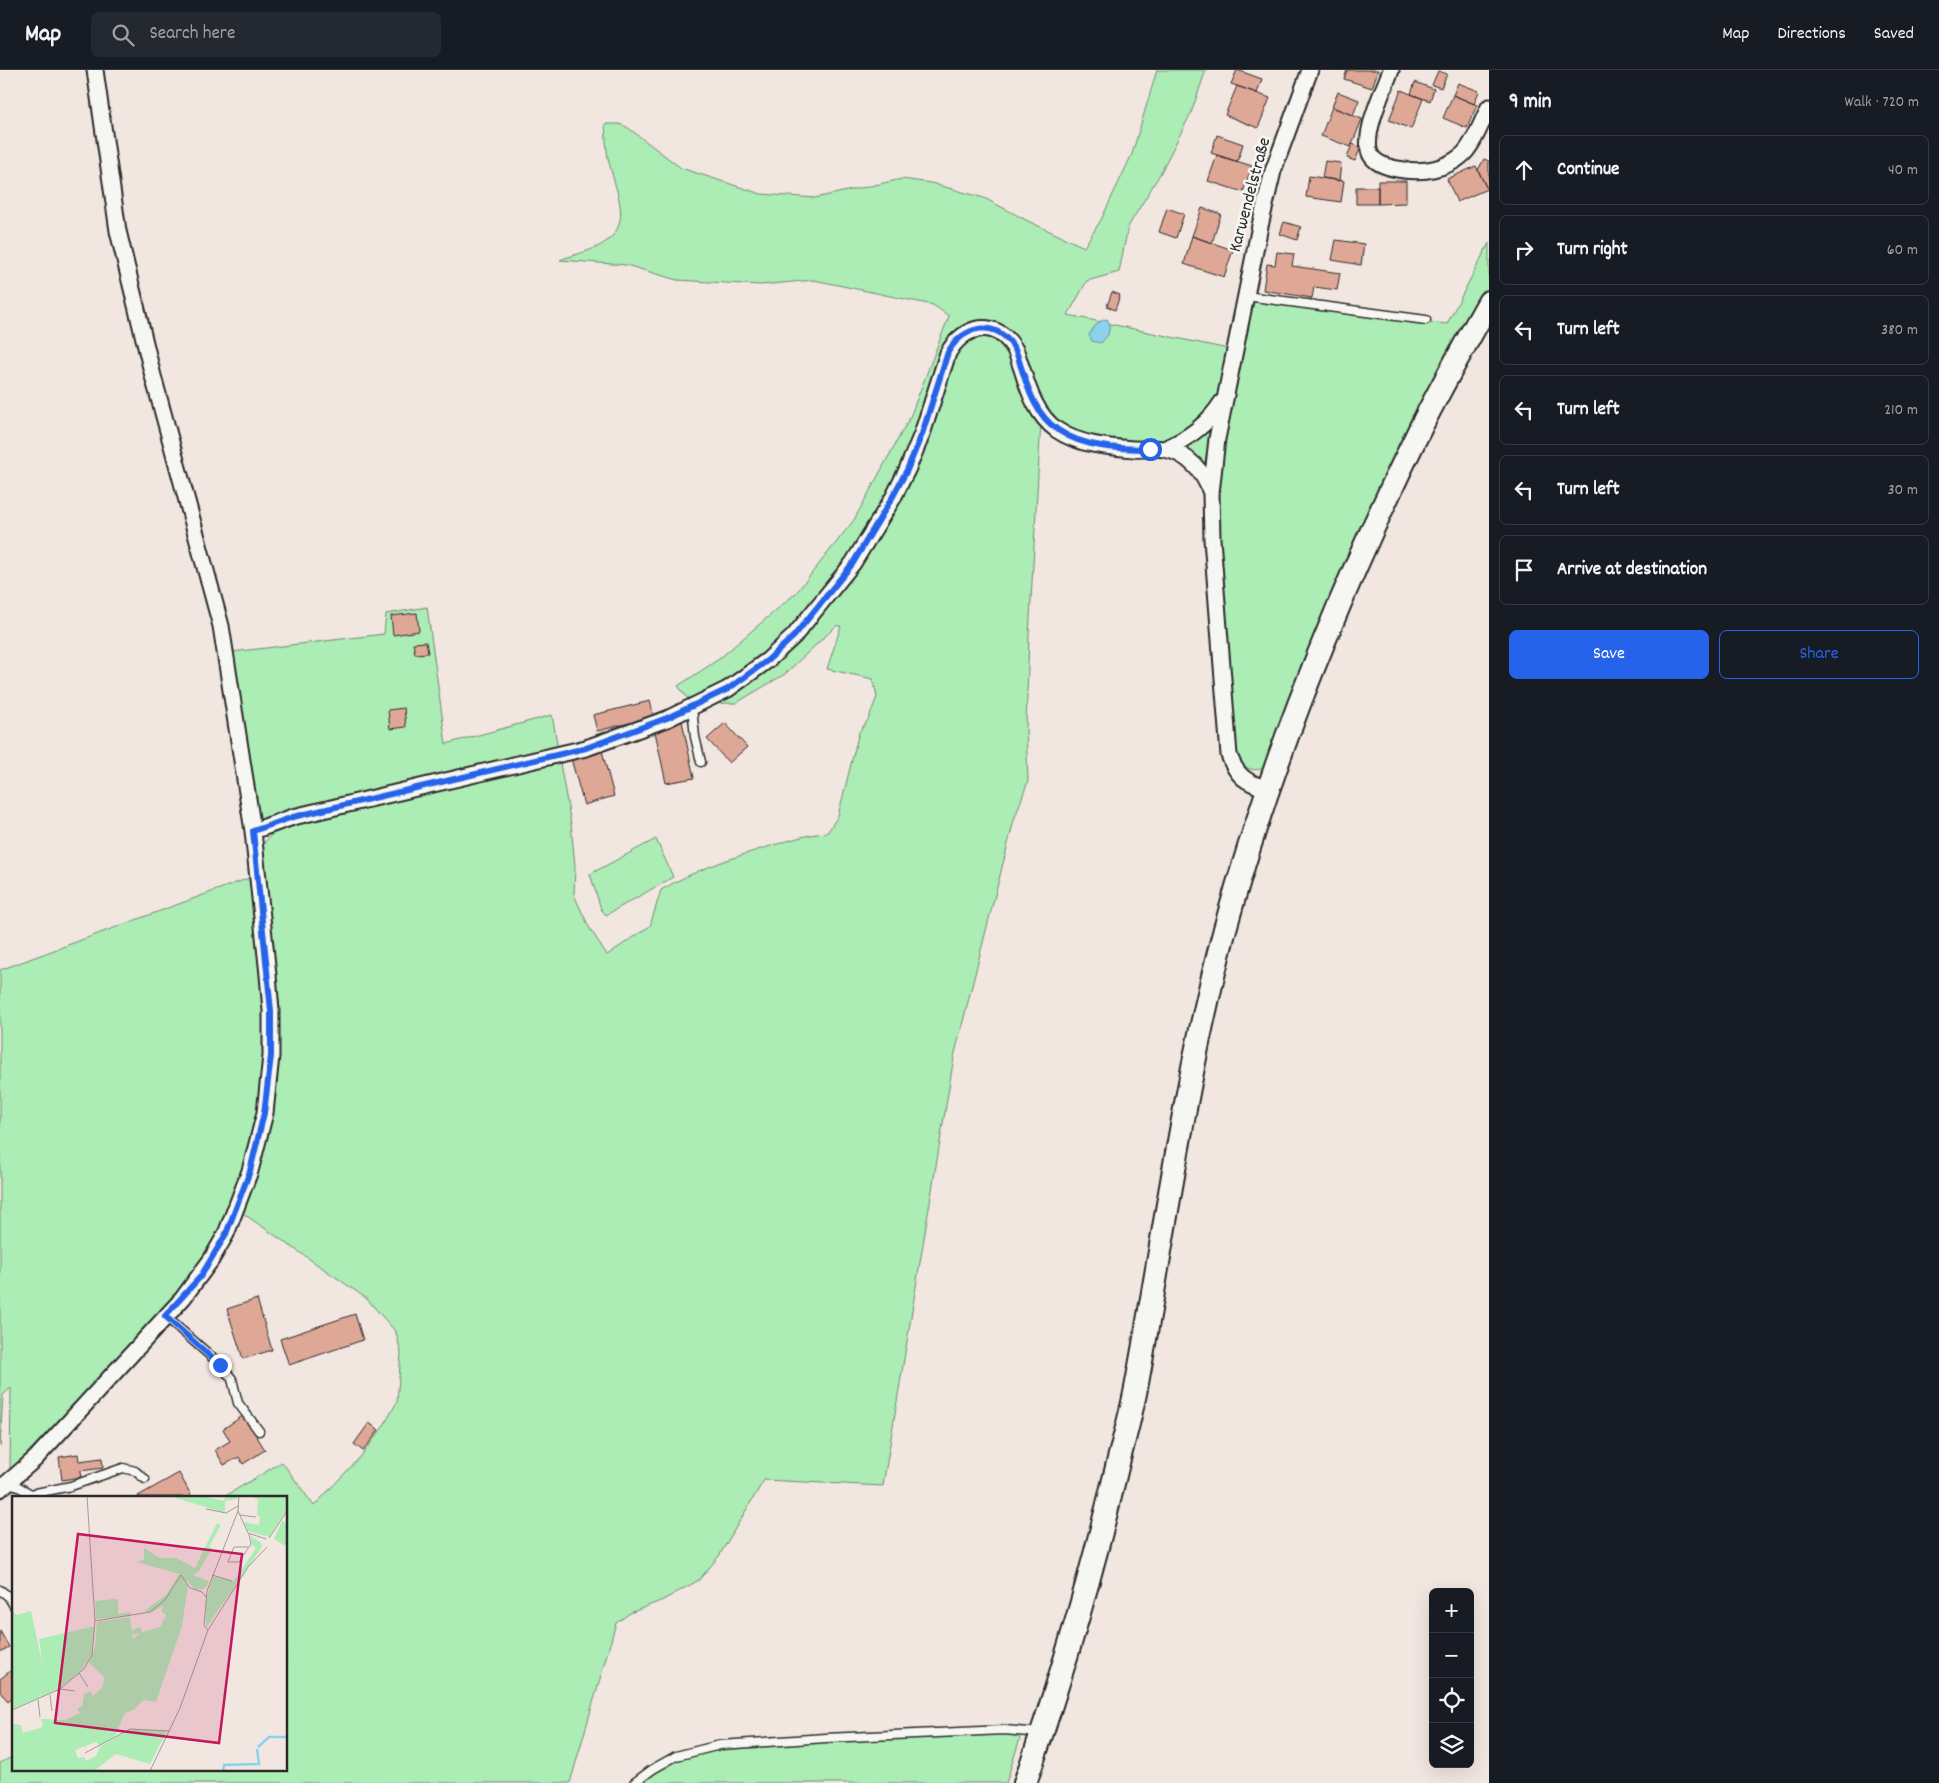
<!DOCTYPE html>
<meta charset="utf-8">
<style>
:root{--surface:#171b24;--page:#242831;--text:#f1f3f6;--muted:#9ea1a6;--line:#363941;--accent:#2563eb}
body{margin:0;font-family:Dekko,sans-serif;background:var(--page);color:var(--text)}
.controls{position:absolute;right:15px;bottom:15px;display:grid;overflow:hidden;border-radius:8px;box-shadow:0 5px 20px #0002}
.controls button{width:45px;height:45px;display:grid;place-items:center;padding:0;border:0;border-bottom:1px solid var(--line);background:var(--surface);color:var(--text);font:25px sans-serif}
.stop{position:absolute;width:15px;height:15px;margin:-11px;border:4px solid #2563eb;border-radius:50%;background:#fff}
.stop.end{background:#2563eb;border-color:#fff;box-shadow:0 1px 5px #0008}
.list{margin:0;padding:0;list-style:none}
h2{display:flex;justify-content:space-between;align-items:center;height:65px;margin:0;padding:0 20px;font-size:21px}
h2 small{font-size:16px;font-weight:400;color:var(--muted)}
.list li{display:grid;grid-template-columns:32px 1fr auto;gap:15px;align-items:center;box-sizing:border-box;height:70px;margin:0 10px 10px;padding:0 10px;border:1px solid var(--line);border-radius:8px}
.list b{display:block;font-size:19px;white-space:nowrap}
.list em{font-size:16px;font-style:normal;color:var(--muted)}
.actions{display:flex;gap:10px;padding:15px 20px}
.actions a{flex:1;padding:11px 0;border:1px solid var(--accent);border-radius:8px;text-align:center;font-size:18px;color:var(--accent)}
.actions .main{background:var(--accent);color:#fff}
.icon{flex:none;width:28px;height:28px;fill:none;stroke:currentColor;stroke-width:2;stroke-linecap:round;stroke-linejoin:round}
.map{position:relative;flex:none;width:1489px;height:1713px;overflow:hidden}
header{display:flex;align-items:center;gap:30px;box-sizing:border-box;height:70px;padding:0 25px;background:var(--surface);border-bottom:1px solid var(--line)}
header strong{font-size:24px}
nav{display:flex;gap:28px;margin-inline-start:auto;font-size:18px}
.search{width:350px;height:45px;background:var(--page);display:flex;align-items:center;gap:12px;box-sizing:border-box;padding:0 18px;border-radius:8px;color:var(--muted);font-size:19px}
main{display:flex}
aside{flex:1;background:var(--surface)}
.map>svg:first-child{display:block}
.green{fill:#acecb5;stroke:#6c8c70}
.water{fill:#8bd3ec;stroke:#65909f}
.building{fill:#dfa796;stroke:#2b2b2b}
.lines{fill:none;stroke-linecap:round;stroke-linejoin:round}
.lane-casing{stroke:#2b2b2b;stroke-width:11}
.street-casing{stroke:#2b2b2b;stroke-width:19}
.secondary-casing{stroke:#2b2b2b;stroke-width:26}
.lane{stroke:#f6f6f2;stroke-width:8}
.street{stroke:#f6f6f2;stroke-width:15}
.secondary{stroke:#f6f6f2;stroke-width:22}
.route{stroke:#2563eb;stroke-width:6}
.labels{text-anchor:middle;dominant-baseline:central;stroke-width:5;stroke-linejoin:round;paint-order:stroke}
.street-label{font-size:18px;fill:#2b2b2b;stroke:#f6f6f2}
.inset-river{fill:none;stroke:#8bd3ec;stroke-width:2.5}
.inset-road{fill:none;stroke:#a29b98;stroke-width:1}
.view{fill:#c2185b;fill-opacity:0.15;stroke:#c2185b;stroke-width:2.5}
.inset-edge{fill:none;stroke:#2b2b2b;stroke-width:2.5}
</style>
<header>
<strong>Map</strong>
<div class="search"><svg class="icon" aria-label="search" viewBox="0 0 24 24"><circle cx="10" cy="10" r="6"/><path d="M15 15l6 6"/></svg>Search here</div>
<nav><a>Map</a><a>Directions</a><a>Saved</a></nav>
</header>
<main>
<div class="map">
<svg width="1489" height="1713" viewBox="0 0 1489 1713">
<rect width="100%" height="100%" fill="#f1e6e0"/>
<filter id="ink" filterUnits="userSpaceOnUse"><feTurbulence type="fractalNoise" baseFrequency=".02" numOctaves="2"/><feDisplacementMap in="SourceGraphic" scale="10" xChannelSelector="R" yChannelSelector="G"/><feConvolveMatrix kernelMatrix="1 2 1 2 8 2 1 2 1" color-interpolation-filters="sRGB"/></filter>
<g filter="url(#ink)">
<path class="green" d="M 1157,0 L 1206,0 L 1191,43 L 1160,104 L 1128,157 L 1119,202 L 1087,211 L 1068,245 L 1228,279 L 1216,330 L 1198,353 L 1171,371 L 1146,375 L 1095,370 L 1041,351 L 1029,566 L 1026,657 L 1028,711 L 1014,750 L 954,987 L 883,1416 L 764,1410 L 719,1486 L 699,1510 L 663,1530 L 630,1543 L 616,1553 L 570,1713 L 0,1713 L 0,1693 L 14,1686 L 14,1699 L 286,1699 L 286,1427 L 227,1427 L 227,1425 L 282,1392 L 314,1436 L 361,1386 L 383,1357 L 397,1332 L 401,1283 L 396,1262 L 366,1228 L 241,1142 L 270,1050 L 263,775 C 273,759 284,757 300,750 L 559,688 L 571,754 L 575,796 L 574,825 L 589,857 L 607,885 L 650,856 L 661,820 C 693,801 728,789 764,778 C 785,772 805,764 827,763 L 838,746 L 859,662 L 868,650 L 877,627 L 873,609 L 827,599 L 841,556 L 836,556 L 785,604 L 736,633 L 692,634 L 678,616 L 719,589 L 796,523 L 854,450 L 910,347 L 949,246 L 933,235 L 814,210 L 760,215 L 677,210 L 626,195 L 560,190 C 575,184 594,181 607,171 C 632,152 616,122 610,96 C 606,83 606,68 605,54 L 619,54 L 627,57 L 681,98 L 761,124 L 815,128 L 902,109 L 931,113 L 984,128 L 1030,152 L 1084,177 L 1101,150 L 1132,84 Z
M 1489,173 L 1489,218 L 1467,260 L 1267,697 C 1248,704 1245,697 1234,683 L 1216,448 L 1219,401 L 1227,344 L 1251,231 L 1447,254 Z
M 1212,357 L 1204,396 L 1183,378 Z
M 427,537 L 446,674 L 552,645 L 558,679 L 266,750 L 256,746 L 232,582 L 384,564 L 386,544 Z
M 656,769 L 673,807 L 606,845 L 601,839 L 590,804 Z
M 252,807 L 265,922 L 265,975 L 255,1061 L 229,1141 L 200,1192 L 176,1228 L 10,1401 L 11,1318 L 3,1325 L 0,1376 L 0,900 Z
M 999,1664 L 1015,1665 L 1020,1668 L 1006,1713 L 640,1713 L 674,1692 L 701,1682 L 728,1677 Z"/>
<path class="water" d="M 1107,249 L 1110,254 L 1108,265 L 1101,273 L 1092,271 L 1089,265 C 1094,257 1098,250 1107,249 Z"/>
<path class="building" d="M 1237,0 L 1262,9 L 1257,23 L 1231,14 Z
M 1347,0 L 1378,0 L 1372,18 L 1344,9 Z
M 1438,1 L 1447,4 L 1441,18 L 1432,15 Z
M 1415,12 L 1434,19 L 1430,31 L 1411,24 Z
M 1458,13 L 1479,21 L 1474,34 L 1453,25 Z
M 1237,16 L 1270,28 L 1258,58 L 1225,45 Z
M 1401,20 L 1423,29 L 1411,59 L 1389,50 Z
M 1338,22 L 1359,30 L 1353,45 L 1332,37 Z
M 1453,25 L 1477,35 L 1467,58 L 1443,48 Z
M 1332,37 L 1362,49 L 1351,77 L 1321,66 Z
M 1217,65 L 1243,74 L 1237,92 L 1211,83 Z
M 1352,74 L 1361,77 L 1355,91 L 1347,88 Z
M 1217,85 L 1252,96 L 1243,122 L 1208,111 Z
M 1484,89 L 1489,91 L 1489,114 L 1487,119 L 1478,100 Z
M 1325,91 L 1341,93 L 1339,111 L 1322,108 Z
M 1476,96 L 1487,119 L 1457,132 L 1447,109 Z
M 1309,106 L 1344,111 L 1341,132 L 1306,127 Z
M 1378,111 L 1406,111 L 1406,133 L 1378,134 Z
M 1356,117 L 1378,117 L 1378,134 L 1356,134 Z
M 1167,138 L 1184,144 L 1176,168 L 1159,162 Z
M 1202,138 L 1221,144 L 1212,173 L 1192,166 Z
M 1284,152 L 1301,157 L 1297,170 L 1280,164 Z
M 1192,166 L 1233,180 L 1224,207 L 1184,194 Z
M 1336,170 L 1364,174 L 1361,195 L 1332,190 Z
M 1277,182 L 1294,184 L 1292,196 L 1340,203 L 1337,220 L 1314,217 L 1312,228 L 1263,220 L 1267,194 L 1275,195 Z
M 1112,222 L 1120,225 L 1115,240 L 1107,236 Z
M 417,543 L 419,561 L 393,565 L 391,546 Z
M 426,572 L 428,583 L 415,584 L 413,573 Z
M 650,631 L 654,647 L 597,661 L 593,645 Z
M 404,638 L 406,657 L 390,659 L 388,640 Z
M 682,651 L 694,708 L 666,713 L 654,657 Z
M 725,653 L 747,677 L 729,693 L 707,669 Z
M 601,677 L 614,726 L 584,735 L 570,685 Z
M 257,1229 L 272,1280 L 243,1289 L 227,1239 Z
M 355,1244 L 363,1270 L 289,1295 L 280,1269 Z
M 244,1345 L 265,1380 L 243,1394 L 239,1387 L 224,1395 L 215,1380 L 230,1371 L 223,1359 Z
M 369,1353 L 379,1360 L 363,1381 L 354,1374 Z
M 78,1384 L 79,1391 L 102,1388 L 103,1398 L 80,1401 L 81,1407 L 62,1410 L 59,1387 Z
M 179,1403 L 192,1427 L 138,1427 L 138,1426 Z
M 0,1561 L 9,1577 L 0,1582 Z
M 14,1598 L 14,1626 L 8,1631 L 0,1622 L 0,1609 Z"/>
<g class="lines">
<g class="lane-casing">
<path id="lane" d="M 1246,226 L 1426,250
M 692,638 L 695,667 L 701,692
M 165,1246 L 221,1295 L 232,1309 L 238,1333 L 259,1361
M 10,1412 L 31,1424 L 71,1416 L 123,1398 L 135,1401 L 145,1409
M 0,1520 L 8,1526 L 14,1536
M 634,1713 L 653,1699 L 676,1686 L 720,1675 L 826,1668 L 1004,1660 L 1041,1663"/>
</g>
<g class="street-casing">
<path id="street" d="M 1391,0 C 1383,21 1365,58 1369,80 C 1373,101 1417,103 1433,99 C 1442,97 1454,92 1461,86 C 1473,77 1482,51 1489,37
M 1164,379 C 1188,369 1208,354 1222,332
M 1267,719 C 1246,712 1237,707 1229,685 L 1212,469 L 1211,423 L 1217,369 L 1260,156 L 1273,101 L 1310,0
M 253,761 L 293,747 L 586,678 L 667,649 L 728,619 L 768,590 L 794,566 L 853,493 L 893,428 L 907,400 L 922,364 L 948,283 C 964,255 995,248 1014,278 C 1018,284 1019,292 1022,299 C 1029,322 1037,346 1057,360 C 1079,375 1108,377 1134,379 C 1144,380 1155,377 1164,379 C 1188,383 1204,402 1211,423
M 0,1419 L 35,1389 L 183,1228 L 211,1190 L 226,1164 L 250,1101 L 265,1043 L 271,986 L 271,941 L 268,905 L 253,761 L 221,556 L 153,306 L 118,161 L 95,0"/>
</g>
<g class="secondary-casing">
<path id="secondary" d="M 1025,1713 C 1061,1609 1092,1504 1117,1397 C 1124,1369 1132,1341 1137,1313 C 1165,1162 1185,1008 1225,859 C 1272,687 1340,522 1418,363 C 1440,318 1465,275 1489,232"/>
</g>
<use href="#lane" class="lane"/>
<use href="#street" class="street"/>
<use href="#secondary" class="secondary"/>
</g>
</g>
<g class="lines" filter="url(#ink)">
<path class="route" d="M 220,1295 L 165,1246 L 201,1206 L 226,1164 L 250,1101 L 264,1043 L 271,986 L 271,941 L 253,761 L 293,747 L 586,678 L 667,648 L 728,619 L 768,590 L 794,566 L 853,493 L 892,428 L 907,400 L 922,364 L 948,282 C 964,255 996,248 1014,278 C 1018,284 1019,292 1022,300 C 1029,322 1037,346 1058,360 C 1084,378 1120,379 1150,379"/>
</g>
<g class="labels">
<g class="street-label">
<text transform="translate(1251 125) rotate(-75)">Karwendelstraße</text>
</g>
</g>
<g transform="translate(12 1426)">
<rect width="275" height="275" fill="#f1e6e0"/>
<path d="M 157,0 L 190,0 L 212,5 L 213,0 L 226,0 L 225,3 L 213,5 L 213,17 ZM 239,0 L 275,0 L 275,13 L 257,41 L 236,35 L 232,26 L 247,29 L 248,21 L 245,20 L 246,4 ZM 270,25 L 275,27 L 275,51 L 262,43 ZM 205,27 L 209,29 L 197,51 L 200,52 L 187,75 L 181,79 L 197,85 L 195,90 L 190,94 L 182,93 L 174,83 L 176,90 L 170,130 L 144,206 L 131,204 L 122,214 L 113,217 L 103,240 L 88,250 L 84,246 L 63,254 L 66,262 L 72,261 L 74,265 L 84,260 L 88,251 L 117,233 L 155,235 L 138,268 L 104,258 L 82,275 L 0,275 L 0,228 L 9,229 L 11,237 L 31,231 L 29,223 L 53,224 L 68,217 L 65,213 L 70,210 L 72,198 L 78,195 L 81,200 L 91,190 L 92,181 L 77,167 L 83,151 L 85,126 L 118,121 L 121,143 L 128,137 L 121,139 L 120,134 L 128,131 L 130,136 L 148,131 L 154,119 L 149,115 L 151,110 L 138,117 L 132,115 L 154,99 L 167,78 L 125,66 L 132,63 L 132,52 L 148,62 L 164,62 L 183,72 ZM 239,40 L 249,47 L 250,51 L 194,132 L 194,103 L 201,80 L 222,85 L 244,52 L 240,49 ZM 101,103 L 106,103 L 106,118 L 118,116 L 118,120 L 84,123 L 83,105 ZM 0,115 L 5,119 L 19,115 L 31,171 L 27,143 L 83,130 L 80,158 L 69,175 L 48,192 L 48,184 L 46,194 L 28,201 L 29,196 L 27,202 L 0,213 Z" fill="#acecb5"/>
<path class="inset-river" d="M 246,251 L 257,241 L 275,241M 211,275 L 212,269 L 247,268 L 245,253"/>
<path class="inset-road" d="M 227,0 L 226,15 L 236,37 L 254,43M 194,13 L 214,17 L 226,10M 228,19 L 244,21M 257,42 L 275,15M 236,51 L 222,51 L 216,66 L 227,66 L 239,48 L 237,38M 200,79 L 220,85M 83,125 L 138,116 L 153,104 L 169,79 L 178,92 L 190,96 L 194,101M 196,134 L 192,130 L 195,95 L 226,15M 67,177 L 76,191M 48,193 L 63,195M 38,199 L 40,215M 26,204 L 28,221M 0,214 L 48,193 L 72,173 L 80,159 L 83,125 L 75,0M 73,257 L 118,233 L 158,235M 138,275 L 168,212 L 196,134 L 236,71 L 255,51"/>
<path class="view" d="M 66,38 L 230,58 L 207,247 L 43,227 Z"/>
<rect width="275" height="275" class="inset-edge"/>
</g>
</svg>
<div class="controls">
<button>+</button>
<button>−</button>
<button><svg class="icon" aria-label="locate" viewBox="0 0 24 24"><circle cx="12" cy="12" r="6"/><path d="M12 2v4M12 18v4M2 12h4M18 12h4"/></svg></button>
<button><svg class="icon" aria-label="layers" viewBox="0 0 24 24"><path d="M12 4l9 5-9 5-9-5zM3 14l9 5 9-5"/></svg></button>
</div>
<div class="stop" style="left:1150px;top:379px"></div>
<div class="stop end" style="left:220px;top:1295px"></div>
</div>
<aside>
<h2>9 min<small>Walk · 720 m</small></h2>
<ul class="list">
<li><svg class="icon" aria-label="ahead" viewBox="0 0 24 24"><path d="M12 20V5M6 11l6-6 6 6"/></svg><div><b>Continue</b></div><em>40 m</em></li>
<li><svg class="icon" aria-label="right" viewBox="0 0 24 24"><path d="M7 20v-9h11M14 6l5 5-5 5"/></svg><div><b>Turn right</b></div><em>60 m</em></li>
<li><svg class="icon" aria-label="left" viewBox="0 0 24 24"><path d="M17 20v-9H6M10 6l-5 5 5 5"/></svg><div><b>Turn left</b></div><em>380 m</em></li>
<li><svg class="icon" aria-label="left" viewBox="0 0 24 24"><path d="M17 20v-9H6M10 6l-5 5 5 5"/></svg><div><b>Turn left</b></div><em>210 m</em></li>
<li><svg class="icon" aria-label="left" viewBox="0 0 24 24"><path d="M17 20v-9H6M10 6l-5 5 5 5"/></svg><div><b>Turn left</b></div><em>30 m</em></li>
<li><svg class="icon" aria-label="arrive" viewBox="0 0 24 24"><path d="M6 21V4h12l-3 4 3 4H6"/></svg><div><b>Arrive at destination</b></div></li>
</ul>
<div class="actions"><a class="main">Save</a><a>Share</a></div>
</aside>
</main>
